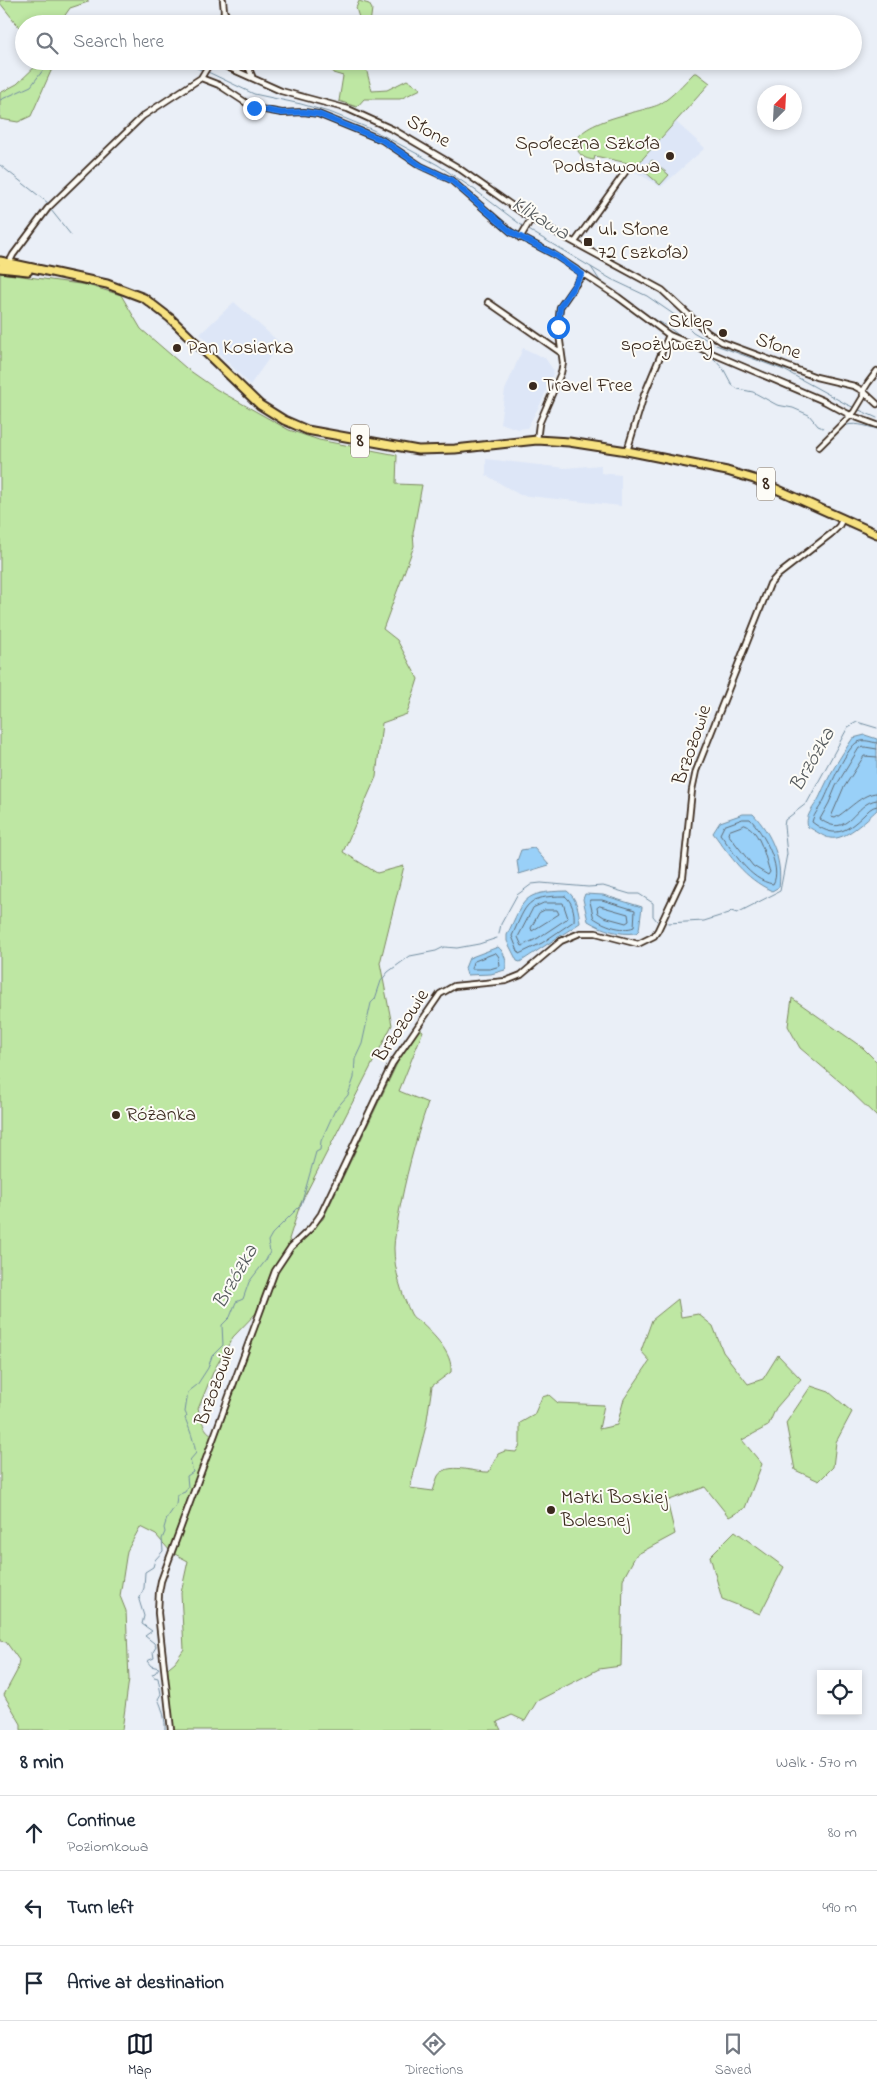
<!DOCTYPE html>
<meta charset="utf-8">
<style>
:root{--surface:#fff;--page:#f2f2f3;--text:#1f2937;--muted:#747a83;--line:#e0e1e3;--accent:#111827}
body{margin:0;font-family:"Indie Flower",sans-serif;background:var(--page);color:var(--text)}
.controls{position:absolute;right:15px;bottom:15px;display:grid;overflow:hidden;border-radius:0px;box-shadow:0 2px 8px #0003}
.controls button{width:45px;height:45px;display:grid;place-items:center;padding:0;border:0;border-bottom:1px solid var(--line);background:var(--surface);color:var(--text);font:25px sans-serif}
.compass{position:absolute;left:757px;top:85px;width:45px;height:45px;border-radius:50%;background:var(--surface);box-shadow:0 2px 8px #0003;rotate:24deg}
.stop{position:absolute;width:15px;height:15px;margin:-11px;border:4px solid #1a73e8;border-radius:50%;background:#fff}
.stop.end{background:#1a73e8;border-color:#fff;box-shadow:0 1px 5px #0008}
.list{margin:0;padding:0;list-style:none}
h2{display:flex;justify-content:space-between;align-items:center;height:65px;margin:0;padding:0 20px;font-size:21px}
h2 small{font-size:16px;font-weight:400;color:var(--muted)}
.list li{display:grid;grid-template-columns:32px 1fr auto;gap:15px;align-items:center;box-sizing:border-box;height:75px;padding:0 20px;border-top:1px solid var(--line)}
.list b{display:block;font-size:19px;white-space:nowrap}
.list p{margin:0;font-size:16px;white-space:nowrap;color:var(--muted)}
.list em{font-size:16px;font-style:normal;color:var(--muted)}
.icon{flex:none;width:28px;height:28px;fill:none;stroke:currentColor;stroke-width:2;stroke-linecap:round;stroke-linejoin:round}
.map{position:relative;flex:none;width:877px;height:1730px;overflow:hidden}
.search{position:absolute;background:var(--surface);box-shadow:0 2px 8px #0003;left:15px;right:15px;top:15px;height:55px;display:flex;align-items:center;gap:12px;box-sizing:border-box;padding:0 18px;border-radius:28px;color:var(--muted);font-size:19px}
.sheet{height:290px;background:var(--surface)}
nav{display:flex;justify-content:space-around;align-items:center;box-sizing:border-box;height:70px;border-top:1px solid var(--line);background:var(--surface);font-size:14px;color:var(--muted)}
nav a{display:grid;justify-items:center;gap:2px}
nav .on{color:var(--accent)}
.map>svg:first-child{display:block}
.built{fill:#dde6f7}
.green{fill:#bee7a3;stroke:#7c8860;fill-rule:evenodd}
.water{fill:#99d0f8;stroke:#738ea1}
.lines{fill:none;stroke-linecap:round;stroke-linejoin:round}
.shore{stroke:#616c75;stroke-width:1}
.stream{stroke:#738ea1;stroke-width:1}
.minor-casing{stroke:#3b2a1e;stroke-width:8}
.trunk-casing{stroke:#3b2a1e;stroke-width:11}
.minor{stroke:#fdfcf7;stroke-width:4.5}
.trunk{stroke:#f7e281;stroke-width:7}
.route{stroke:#1a73e8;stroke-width:6}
.poi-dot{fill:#3b2a1e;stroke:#fdfcf7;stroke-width:2}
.labels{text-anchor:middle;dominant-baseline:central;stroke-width:4;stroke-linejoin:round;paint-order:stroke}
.shield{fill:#fdfcf7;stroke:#75695f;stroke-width:1}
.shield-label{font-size:19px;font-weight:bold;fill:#3b2a1e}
.street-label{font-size:20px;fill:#3b2a1e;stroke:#fdfcf7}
.poi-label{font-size:20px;fill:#3b2a1e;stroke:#fdfcf7;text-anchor:start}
.water-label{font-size:21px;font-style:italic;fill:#575c5f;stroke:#fdfcf7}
</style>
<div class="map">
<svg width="877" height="1730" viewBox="0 0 877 1730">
<rect width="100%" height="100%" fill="#eaeff7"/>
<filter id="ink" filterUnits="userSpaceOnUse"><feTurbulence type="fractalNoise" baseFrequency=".02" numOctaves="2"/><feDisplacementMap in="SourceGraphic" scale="10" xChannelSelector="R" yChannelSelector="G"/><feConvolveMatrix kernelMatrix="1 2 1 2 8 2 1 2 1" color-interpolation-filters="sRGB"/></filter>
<g filter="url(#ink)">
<path class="built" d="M 676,122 L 705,148 L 661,187 L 632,170 Z
M 234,302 L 280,343 L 250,385 L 200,334 Z
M 523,348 L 545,358 L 554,371 L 541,403 L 527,428 L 518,429 L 500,423 L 505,390 Z
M 486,459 L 565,468 L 601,465 L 601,473 L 621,475 L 621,506 L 520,495 L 486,475 Z"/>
<path class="green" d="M 0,0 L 88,0 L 88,2 L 70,8 L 59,24 L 24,24 L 24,33 L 0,3 Z
M 359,1 L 369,4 L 372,9 L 370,24 L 361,24 L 356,8 Z
M 41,61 L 59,61 L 51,71 L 31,116 L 18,122 L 0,119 L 0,93 L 17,84 Z
M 364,61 L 372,91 L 387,90 L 407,80 L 421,89 L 400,99 L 364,99 L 357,107 L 339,101 L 343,76 L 333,73 L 330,62 Z
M 694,73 L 697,73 L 710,83 L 637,165 L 595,156 L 594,160 C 588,159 582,158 578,151 C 563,122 646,112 660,104 C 672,97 684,83 694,73 Z
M 652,160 L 669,175 L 660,185 L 643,170 Z
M 0,273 L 87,285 L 121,295 L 141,329 L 186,368 L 216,389 L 289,430 L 319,440 L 397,455 L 396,484 L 422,485 L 413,533 L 414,546 L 383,629 L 397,640 L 418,679 L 407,714 L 382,723 L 376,777 L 343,852 L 377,873 L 404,866 L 380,963 L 392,1025 L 300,1205 L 289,1239 L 291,1246 L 323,1219 L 403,1051 L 419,1028 L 423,1031 L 399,1091 L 428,1103 C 415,1141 405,1179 398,1218 C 397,1228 394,1238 394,1248 C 394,1270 402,1295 411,1314 C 413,1318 416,1319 420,1322 C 433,1334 453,1353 451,1372 L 432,1386 L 426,1426 L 410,1488 L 433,1491 C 435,1486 436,1480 438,1476 C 447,1461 475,1473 489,1472 L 498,1454 L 505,1451 L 516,1452 L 520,1445 L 520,1423 L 534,1415 L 542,1397 L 549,1395 L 558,1403 L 604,1405 L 599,1429 L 617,1425 L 624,1399 L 650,1361 L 641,1351 L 652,1320 L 678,1299 L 681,1317 L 698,1314 L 713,1326 L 723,1352 L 748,1384 L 763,1379 L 778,1355 L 801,1379 L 776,1408 L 768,1426 L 742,1440 L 762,1464 L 745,1508 L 729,1517 L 705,1487 L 667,1501 L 675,1534 L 636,1555 L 623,1579 L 621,1666 L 599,1669 L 537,1701 L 525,1721 L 512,1715 L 497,1722 L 501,1730 L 171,1730 L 164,1671 L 175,1662 L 184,1649 L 181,1593 L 188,1561 L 171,1552 L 156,1535 L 140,1527 L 127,1551 L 120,1596 L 126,1611 L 129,1679 L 122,1730 L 21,1730 L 21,1724 L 4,1695 L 17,1671 L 19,1660 L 6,1642 L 0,1641 ZM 258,1311 L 214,1435 C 203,1433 202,1418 198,1409 L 214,1370 L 233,1337 Z
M 792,998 L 863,1048 L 877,1062 L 877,1117 L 845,1086 L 800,1048 L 788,1026 Z
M 811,1386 L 829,1392 L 852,1412 L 836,1442 L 833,1467 L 819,1481 L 795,1470 L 786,1423 Z
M 735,1531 L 784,1567 L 760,1614 L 722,1599 L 710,1556 Z"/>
<path class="water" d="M 865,735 L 877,739 L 877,810 C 866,820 845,841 830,838 C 823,837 815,830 808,827 C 804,815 815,807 820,796 C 829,775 840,757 853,738 Z
M 743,814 L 753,814 C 771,833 783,860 779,887 L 772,891 C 743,877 732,858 713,833 L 720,822 Z
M 534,848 L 549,865 L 519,874 L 517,861 L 521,850 Z
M 567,891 C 577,898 579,912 580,923 L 520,962 L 517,961 L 507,941 L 507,935 C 525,898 522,892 567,891 Z
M 585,894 L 603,895 L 642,907 L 639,930 L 636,933 C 619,935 603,930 588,921 L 583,899 Z
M 498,947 C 504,951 508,963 505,970 L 491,974 L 467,975 L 465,968 L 469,958 Z"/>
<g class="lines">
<path class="shore" d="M 877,743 C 870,742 865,739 858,742 C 847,746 830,787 825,798 C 821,807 814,813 812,822 C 834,839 845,833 864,815 C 868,811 871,807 877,806
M 877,749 L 865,747 L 859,748 L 836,786 L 829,803 L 820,819 C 849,841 854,802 877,800
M 877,757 L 864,756 L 843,789 L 831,817 L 835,818 C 848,811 862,793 877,793
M 743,819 L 750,819 C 763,832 783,868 773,884 C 749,880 734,852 720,834 L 724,826 Z
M 745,825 C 761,831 765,858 770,872 L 768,875 L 753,866 L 728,834 L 729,831 Z
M 565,896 C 572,901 575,913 574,921 L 542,943 L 519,954 L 512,936 C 527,903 526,896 565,896 Z
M 590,900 L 602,900 L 635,910 L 634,927 C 622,932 604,925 594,918 Z
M 544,903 L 563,903 L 568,918 L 538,938 L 522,946 L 518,937 L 533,908 Z
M 600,906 L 628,914 L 629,921 L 626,923 L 604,917 L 598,913 L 597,908 Z
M 545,910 L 557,910 L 559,914 L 532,931 L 531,928 L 539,913 Z
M 496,953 L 499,957 L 500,966 L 490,969 L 471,969 L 473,962 Z"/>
<path class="stream" d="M 90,24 L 101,20 L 114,24
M 181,61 L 204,71
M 208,72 L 254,94 L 301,104 L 332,113 L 373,130 L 438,165 L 475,190 L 524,227
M 0,100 L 31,86 L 50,61
M 0,165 L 48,203
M 51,210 L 71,235
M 527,229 L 611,279 L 647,296 L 679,318 L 693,332 L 716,345 L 784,370 L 846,404 L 877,418
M 591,267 L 600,281 L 652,319 L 667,326 L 682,338
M 685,344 L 714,359 L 724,370 L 732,385 L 738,389 L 753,392 L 777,405 L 793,408 L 809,415 L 818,426 L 823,428
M 842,427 C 852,421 866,426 877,429
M 668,923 L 704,921 L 729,913 L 731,911 L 737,913 L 780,891 L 787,854 L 784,826 L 785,820 L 807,803 L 848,727 L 857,722 L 877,728
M 499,934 L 501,924 L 517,895 L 532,884 L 541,883 L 588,887 L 603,886 L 630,894 L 639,894 L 653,903 L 653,916 L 657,921
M 165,1730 C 166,1721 162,1707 158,1699 L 161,1694 L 158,1678 L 154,1677 L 152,1674 L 155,1673 L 159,1668 L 151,1666 L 147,1661 L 154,1658 L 153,1652 L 156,1647 L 154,1643 L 145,1636 L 152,1631 L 142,1624 L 144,1616 L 139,1600 L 144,1588 L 145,1572 L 153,1567 L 155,1560 L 163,1551 L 162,1539 L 165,1532 L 164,1528 L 167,1518 L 176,1505 L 177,1495 L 185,1492 L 188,1487 L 187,1476 L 193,1472 L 190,1460 L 196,1453 C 194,1441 190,1430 185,1418 L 187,1416 L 185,1412 L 188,1392 L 197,1385 L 208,1368 L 212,1356 L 223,1345 L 222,1325 L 230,1317 L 236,1302 L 243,1299 L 249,1282 L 266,1260 L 270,1252 L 268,1241 L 272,1234 L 301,1205 L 316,1152 L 320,1150 L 321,1141 L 335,1110 L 348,1095 L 354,1078 L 355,1059 L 362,1044 L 371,1003 L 375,999 L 381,981 L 388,972 L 410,956 L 436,951 L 444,947 L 457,948 L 479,944 L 497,938"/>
<g class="minor-casing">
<path id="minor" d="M 223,0 L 224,11 L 231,24
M 222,24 L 224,11
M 214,61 L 281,91 L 348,109 L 394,130 L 457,167 L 531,219 L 662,290 L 707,332 L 722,342 L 816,377 L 854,386 L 863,391 L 877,404
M 246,61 L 252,76
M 201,78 L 219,85 L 254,108 L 282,113 L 304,112 L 318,114 L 382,140 L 421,166 L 451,180 L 511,232 L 553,254 L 618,297 L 669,335 L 824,401 L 850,415 L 877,425
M 201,78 L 211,61
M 520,238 L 531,219
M 575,242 L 626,171
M 9,263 L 13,255 L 48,208 L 143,116 L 201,78
M 488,302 L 560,352
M 537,440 L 539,424 L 561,373 L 563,363 L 558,327 L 560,307 L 583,274
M 819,447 L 854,412 L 863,397 L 863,391 L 868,383 L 877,371
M 627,451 L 644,395 L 669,335
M 171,1730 L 158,1613 L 159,1592 L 161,1581 L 275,1271 L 291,1247 L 311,1228 L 321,1214 L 392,1064 L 440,994 L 454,986 L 506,981 L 521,975 L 561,941 L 580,933 L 596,933 L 638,944 L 654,936 L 658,930 L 683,877 L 692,790 L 696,771 L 770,584 L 778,575 L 832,533 L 839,526 L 843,518"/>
</g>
<g class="trunk-casing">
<path id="trunk" d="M 0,261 L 107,284 L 144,298 L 170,318 L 260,405 L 284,420 L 307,430 L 418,450 L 455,449 L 537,440 L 569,442 L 627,451 L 727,471 L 754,479 L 877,534
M 0,268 L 28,271"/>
</g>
<use href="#minor" class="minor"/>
<use href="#trunk" class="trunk"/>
</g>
</g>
<g class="lines" filter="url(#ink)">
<path class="route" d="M 254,108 L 282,113 L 304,112 L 318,114 L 382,140 L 421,166 L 451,180 L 511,232 L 553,254 L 582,274 L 560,307 L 558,327"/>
</g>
<g class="poi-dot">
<circle cx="670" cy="156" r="5"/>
<rect x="583" y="237" width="10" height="10" rx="2.5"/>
<circle cx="723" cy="333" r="5"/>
<circle cx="177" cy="348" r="5"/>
<circle cx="533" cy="386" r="5"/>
<circle cx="116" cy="1115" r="5"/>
<circle cx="551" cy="1510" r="5"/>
</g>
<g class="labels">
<g class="shield">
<rect x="351" y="424.5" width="18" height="33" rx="4"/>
<rect x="757" y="467.5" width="18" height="33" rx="4"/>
</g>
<g class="shield-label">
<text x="360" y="441">8</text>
<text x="766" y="484">8</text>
</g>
<g class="street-label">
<text transform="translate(428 132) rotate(30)">Słone</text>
<text transform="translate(778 347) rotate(19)">Słone</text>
<text transform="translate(693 745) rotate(-71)">Brzozowie</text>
<text transform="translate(402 1026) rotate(-56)">Brzozowie</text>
<text transform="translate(216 1386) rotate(-70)">Brzozowie</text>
</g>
<g class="poi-label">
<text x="660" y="144" text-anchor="end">Społeczna Szkoła<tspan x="660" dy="23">Podstawowa</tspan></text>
<text x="598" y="230">ul. Słone<tspan x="598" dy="23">72 (szkoła)</tspan></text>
<text x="713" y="322" text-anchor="end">Sklep<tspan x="713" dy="23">spożywczy</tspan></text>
<text x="187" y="348">Pan Kosiarka</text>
<text x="543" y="386">Travel Free</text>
<text x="126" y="1115">Różanka</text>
<text x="561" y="1498">Matki Boskiej<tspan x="561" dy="23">Bolesnej</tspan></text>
</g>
<g class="water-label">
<text transform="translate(540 219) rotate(32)">Klikawa</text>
<text transform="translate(813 760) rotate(-60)">Brzózka</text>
<text transform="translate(236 1277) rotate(-60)">Brzózka</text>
</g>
</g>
</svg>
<div class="controls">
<button><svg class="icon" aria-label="locate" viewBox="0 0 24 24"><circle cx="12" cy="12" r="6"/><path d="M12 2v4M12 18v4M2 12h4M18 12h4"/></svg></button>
</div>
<svg class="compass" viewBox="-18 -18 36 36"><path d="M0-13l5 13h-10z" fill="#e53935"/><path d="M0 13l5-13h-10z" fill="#747a83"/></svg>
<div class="stop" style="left:558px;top:327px"></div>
<div class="stop end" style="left:254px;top:108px"></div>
<div class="search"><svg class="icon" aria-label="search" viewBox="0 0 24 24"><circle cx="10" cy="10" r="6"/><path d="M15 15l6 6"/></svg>Search here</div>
</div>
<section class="sheet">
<h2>8 min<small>Walk · 570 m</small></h2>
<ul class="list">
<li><svg class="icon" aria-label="ahead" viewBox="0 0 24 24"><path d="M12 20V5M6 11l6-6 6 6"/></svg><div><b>Continue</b><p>Poziomkowa</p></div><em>80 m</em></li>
<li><svg class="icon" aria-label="left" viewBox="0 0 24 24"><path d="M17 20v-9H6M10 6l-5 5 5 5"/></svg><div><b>Turn left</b></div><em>490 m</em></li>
<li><svg class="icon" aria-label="arrive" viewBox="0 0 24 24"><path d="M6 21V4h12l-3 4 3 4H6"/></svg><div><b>Arrive at destination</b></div></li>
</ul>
</section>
<nav>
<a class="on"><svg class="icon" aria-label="map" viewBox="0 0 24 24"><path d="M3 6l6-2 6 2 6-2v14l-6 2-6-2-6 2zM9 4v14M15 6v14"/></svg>Map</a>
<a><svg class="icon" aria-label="directions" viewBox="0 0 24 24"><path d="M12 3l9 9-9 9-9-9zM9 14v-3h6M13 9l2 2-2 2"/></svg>Directions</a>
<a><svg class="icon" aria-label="saved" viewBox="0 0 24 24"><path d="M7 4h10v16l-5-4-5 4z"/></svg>Saved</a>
</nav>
